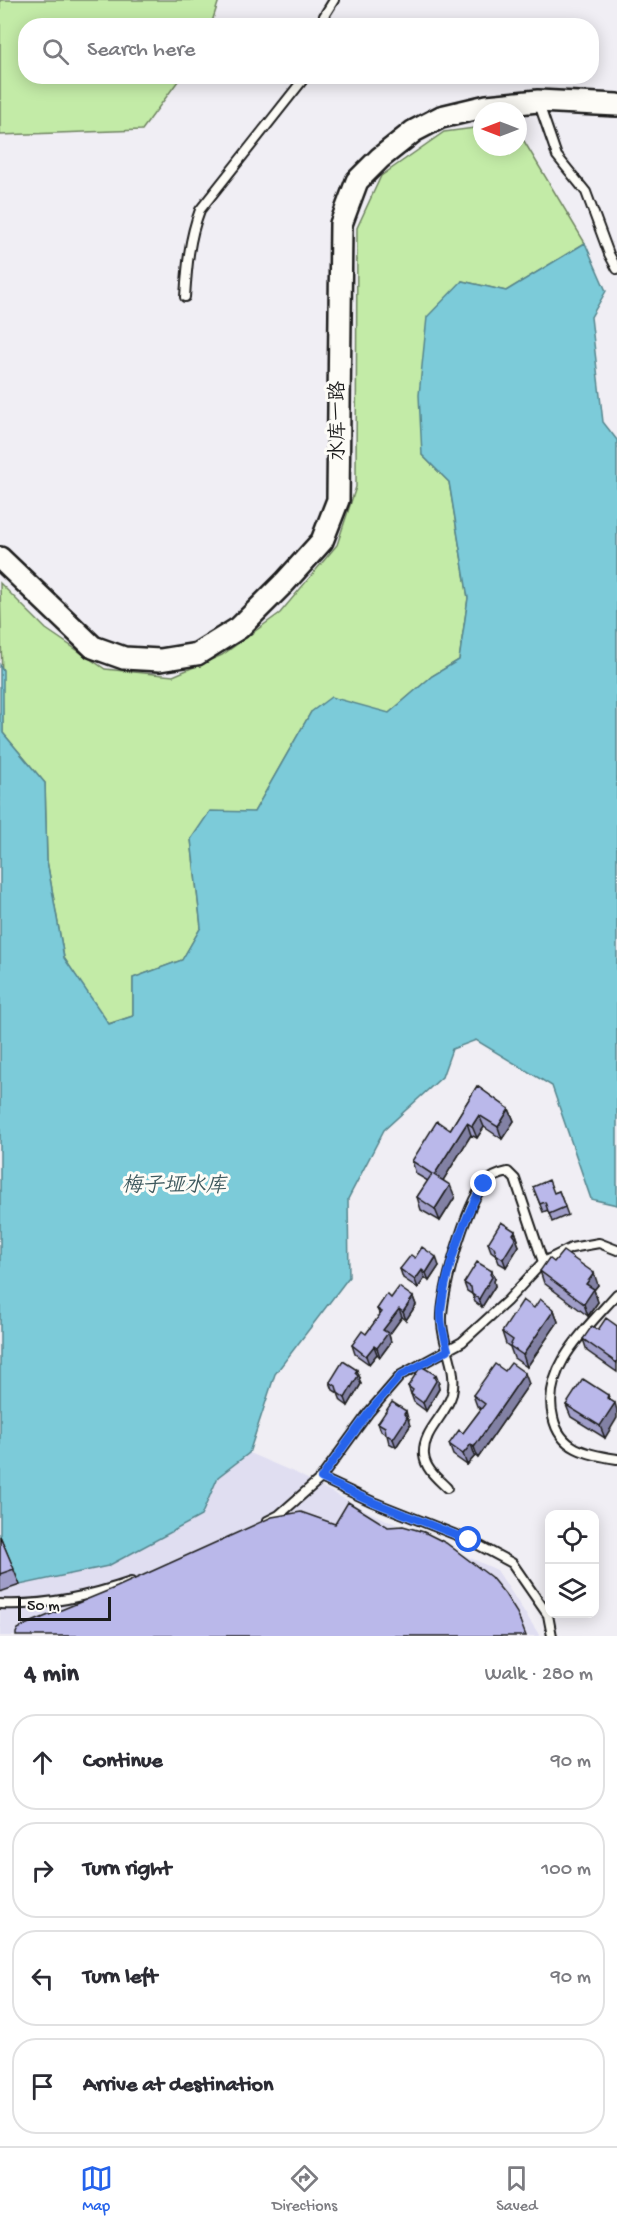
<!DOCTYPE html>
<meta charset="utf-8">
<style>
:root{--surface:#fff;--page:#f7f7f7;--text:#2b2b33;--muted:#7c7c81;--line:#e1e1e2;--accent:#2563eb}
body{margin:0;font-family:"Gochi Hand","LXGW WenKai TC",sans-serif;background:var(--page);color:var(--text)}
.controls{position:absolute;right:18px;bottom:18px;display:grid;overflow:hidden;border-radius:12px;box-shadow:0 3px 15px #0003}
.controls button{width:54px;height:54px;display:grid;place-items:center;padding:0;border:0;border-bottom:2px solid var(--line);background:var(--surface);color:var(--text);font:30px sans-serif}
.compass{position:absolute;left:473px;top:102px;width:54px;height:54px;border-radius:50%;background:var(--surface);box-shadow:0 3px 15px #0003;rotate:270deg}
.scale{position:absolute;left:18px;bottom:15px;width:93px;box-sizing:border-box;padding-left:6px;border:3px solid #1c1c1c;border-top:0;font-size:16px;line-height:21px;white-space:nowrap;color:#1c1c1c;-webkit-text-stroke:4px #fdfcf7;paint-order:stroke}
.stop{position:absolute;width:18px;height:18px;margin:-14px;border:4px solid #2563eb;border-radius:50%;background:#fff}
.stop.end{background:#2563eb;border-color:#fff;box-shadow:0 2px 6px #0008}
.list{margin:0;padding:0;list-style:none}
h2{display:flex;justify-content:space-between;align-items:center;height:78px;margin:0;padding:0 24px;font-size:26px}
h2 small{font-size:20px;font-weight:400;color:var(--muted)}
.list li{display:grid;grid-template-columns:39px 1fr auto;gap:18px;align-items:center;box-sizing:border-box;height:96px;margin:0 12px 12px;padding:0 12px;border:2px solid var(--line);border-radius:24px}
.list b{display:block;font-size:22px;white-space:nowrap}
.list em{font-size:20px;font-style:normal;color:var(--muted)}
.icon{flex:none;width:33px;height:33px;fill:none;stroke:currentColor;stroke-width:2;stroke-linecap:round;stroke-linejoin:round}
.map{position:relative;flex:none;width:617px;height:1636px;overflow:hidden}
.search{position:absolute;background:var(--surface);box-shadow:0 3px 15px #0003;left:18px;right:18px;top:18px;height:66px;display:flex;align-items:center;gap:15px;box-sizing:border-box;padding:0 21px;border-radius:24px;color:var(--muted);font-size:22px}
.sheet{height:510px;background:var(--surface)}
nav{display:flex;justify-content:space-around;align-items:center;box-sizing:border-box;height:84px;border-top:2px solid var(--line);background:var(--surface);font-size:16px;color:var(--muted)}
nav a{display:grid;justify-items:center;gap:3px}
nav .on{color:var(--accent)}
.map>svg:first-child{display:block}
.built{fill:#e0def1}
.green{fill:#c3eba7;stroke:#708462;stroke-width:1.5}
.water{fill:#7ccbd9;stroke:#56858d;stroke-width:1.5}
.lines{fill:none;stroke-linecap:round;stroke-linejoin:round}
.lane-casing{stroke:#1c1c1c;stroke-width:12}
.secondary-casing{stroke:#1c1c1c;stroke-width:26}
.lane{stroke:#fdfcf7;stroke-width:8}
.secondary{stroke:#fdfcf7;stroke-width:21}
.wall{fill:#a09ec9;stroke:#1c1c1c;stroke-width:1.5}
.shaded-wall{fill:#8281a4;stroke:#1c1c1c;stroke-width:1.5}
.building{fill:#bab8ea;stroke:#1c1c1c;stroke-width:1.5}
.route{stroke:#2563eb;stroke-width:8}
.labels{text-anchor:middle;dominant-baseline:central;stroke-width:6;stroke-linejoin:round;paint-order:stroke}
.street-label{font-size:20px;fill:#1c1c1c;stroke:#fdfcf7}
.water-label{font-size:21px;font-style:italic;fill:#3e595e;stroke:#fdfcf7}
</style>
<div class="map">
<svg width="617" height="1636" viewBox="0 0 617 1636">
<rect width="100%" height="100%" fill="#f0eef4"/>
<filter id="ink" filterUnits="userSpaceOnUse"><feTurbulence type="fractalNoise" baseFrequency=".0167" numOctaves="2"/><feDisplacementMap in="SourceGraphic" scale="12" xChannelSelector="R" yChannelSelector="G"/><feConvolveMatrix kernelMatrix="1 2 1 2 8 2 1 2 1" color-interpolation-filters="sRGB"/></filter>
<g filter="url(#ink)">
<path class="built" d="M 249,1453 L 298,1474 L 369,1512 L 497,1570 L 540,1636 L 0,1636 L 0,1592 L 20,1585 L 108,1566 L 201,1516 L 218,1477 Z"/>
<path class="green" d="M 0,0 L 219,0 L 211,25 L 26,26 L 26,76 L 181,77 L 142,130 L 0,135 Z
M 482,127 L 482,147 L 518,147 L 518,131 L 585,243 L 506,291 L 462,281 L 422,455 L 449,482 L 468,598 L 459,660 L 432,676 L 389,713 L 311,712 L 254,812 L 191,839 L 201,927 L 182,960 L 133,978 L 133,1016 L 108,1024 L 64,958 L 47,861 L 45,783 L 3,733 L 0,583 L 46,629 L 105,669 L 173,676 L 222,655 L 280,613 L 337,545 L 356,487 L 357,228 L 381,176 L 444,132 Z"/>
<path class="water" d="M 585,243 L 606,291 L 591,317 L 603,422 L 617,440 L 617,1205 L 591,1199 L 552,1086 L 476,1040 L 452,1049 L 442,1077 L 384,1130 L 348,1199 L 349,1277 L 275,1374 L 249,1453 L 218,1477 L 201,1516 L 108,1566 L 20,1585 L 0,1538 L 0,665 L 3,670 L 3,733 L 45,783 L 47,861 L 64,958 L 109,1024 L 133,1016 L 133,978 L 182,960 L 201,927 L 191,839 L 210,811 L 254,812 L 311,712 L 331,697 L 389,713 L 432,676 L 459,660 L 468,598 L 449,482 L 422,455 L 419,395 L 427,317 L 462,281 L 506,291 Z"/>
<g class="lines">
<g class="lane-casing">
<path id="lane" d="M 321,26 L 324,16 L 334,0
M 539,104 L 557,156 L 586,192 L 609,254 L 617,269
M 185,297 C 187,267 189,239 200,210 L 302,81 L 304,76
M 617,1294 C 588,1327 541,1368 553,1417 C 560,1450 587,1454 617,1459
M 321,1478 L 373,1502 L 469,1540 L 512,1563 L 548,1615 L 552,1636
M 447,1488 C 438,1479 425,1469 424,1455 C 422,1431 446,1416 452,1394 C 458,1369 443,1347 442,1323 C 440,1295 466,1204 484,1184 C 491,1177 498,1174 508,1172 L 515,1179 L 543,1262
M 267,1521 L 279,1515 L 321,1478 L 369,1412 L 401,1375 L 462,1342 L 507,1301 L 543,1262 L 571,1248 L 599,1243 L 617,1250
M 0,1604 C 43,1606 90,1596 131,1582"/>
</g>
<g class="secondary-casing">
<path id="secondary" d="M 0,558 L 93,647 L 124,658 L 160,660 L 197,654 L 239,628 L 285,582 L 322,541 L 338,500 L 341,224 L 357,181 L 380,158 L 414,131 L 441,117 L 487,106 L 538,101 L 617,105"/>
</g>
<use href="#lane" class="lane"/>
<use href="#secondary" class="secondary"/>
</g>
<path class="wall" d="M 477,1086 L 509,1109 L 514,1121 L 502,1139 L 484,1127 L 477,1138 L 471,1135 L 443,1180 L 455,1197 L 440,1221 L 421,1210 L 417,1197 L 428,1181 L 416,1174 L 412,1161 L 450,1130 Z
M 533,1187 L 554,1193 L 559,1191 L 568,1215 L 552,1222 L 548,1210 L 543,1212 Z
M 515,1231 L 518,1240 L 517,1241 L 519,1246 L 506,1267 L 499,1263 L 496,1255 L 491,1251 L 488,1243 Z
M 415,1258 L 439,1266 L 429,1281 L 425,1278 L 418,1288 L 403,1278 L 400,1269 Z
M 554,1262 L 598,1285 L 594,1290 L 598,1302 L 588,1316 L 544,1283 L 540,1271 Z
M 495,1279 L 494,1281 L 495,1286 L 482,1307 L 475,1302 L 472,1294 L 467,1291 L 464,1283 Z
M 413,1297 L 416,1305 L 406,1320 L 402,1317 L 389,1335 L 391,1342 L 380,1357 L 377,1354 L 369,1364 L 355,1354 L 352,1345 L 366,1334 L 380,1315 L 377,1309 L 391,1298 Z
M 554,1310 L 558,1322 L 527,1367 L 514,1358 L 510,1347 L 506,1344 L 502,1332 Z
M 617,1326 L 617,1372 L 587,1351 L 583,1339 L 598,1330 Z
M 505,1371 L 529,1384 L 478,1458 L 475,1456 L 467,1465 L 453,1455 L 449,1444 L 463,1433 L 481,1409 L 477,1406 L 473,1395 Z
M 360,1378 L 359,1380 L 361,1384 L 348,1406 L 341,1401 L 338,1393 L 333,1390 L 330,1382 Z
M 439,1383 L 438,1384 L 439,1389 L 426,1411 L 414,1402 L 408,1386 Z
M 608,1395 L 610,1400 L 605,1438 L 571,1417 L 566,1405 Z
M 409,1420 L 408,1421 L 410,1426 L 396,1447 L 389,1443 L 387,1435 L 381,1431 L 378,1423 Z
M 0,1536 L 20,1585 L 0,1592 Z"/>
<path class="shaded-wall" d="M 509,1109 L 514,1121 L 502,1139 L 498,1127 Z
M 479,1115 L 484,1127 L 477,1138 L 472,1126 Z
M 467,1123 L 471,1135 L 439,1187 L 434,1175 Z
M 450,1185 L 455,1197 L 440,1221 L 435,1209 Z
M 515,1231 L 518,1240 L 517,1241 L 519,1246 L 506,1267 L 503,1259 Z
M 436,1257 L 439,1266 L 429,1281 L 426,1273 Z
M 422,1270 L 425,1278 L 418,1288 L 415,1280 Z
M 492,1271 L 495,1279 L 494,1281 L 495,1286 L 482,1307 L 479,1299 Z
M 594,1273 L 598,1285 L 594,1290 L 598,1302 L 588,1316 L 584,1304 L 586,1284 Z
M 413,1297 L 416,1305 L 406,1320 L 403,1312 Z
M 399,1309 L 402,1317 L 389,1335 L 391,1342 L 380,1357 L 377,1348 L 383,1330 Z
M 554,1310 L 558,1322 L 527,1367 L 523,1355 Z
M 374,1346 L 377,1354 L 369,1364 L 366,1356 Z
M 357,1370 L 360,1378 L 359,1380 L 361,1384 L 348,1406 L 345,1398 Z
M 525,1373 L 529,1384 L 478,1458 L 474,1447 Z
M 436,1375 L 439,1383 L 438,1384 L 439,1389 L 426,1411 L 423,1403 Z
M 608,1395 L 612,1407 L 615,1403 L 617,1410 L 617,1418 L 605,1438 L 600,1426 L 607,1398 Z
M 406,1411 L 410,1426 L 396,1447 L 393,1439 Z
M 471,1444 L 475,1456 L 467,1465 L 463,1454 Z"/>
<path class="building" d="M 477,1086 L 509,1109 L 498,1127 L 479,1115 L 472,1126 L 467,1123 L 434,1175 L 450,1185 L 435,1209 L 417,1197 L 432,1174 L 412,1161 L 437,1121 L 450,1130 Z
M 549,1180 L 554,1193 L 559,1191 L 565,1207 L 549,1214 L 545,1202 L 540,1204 L 533,1187 Z
M 501,1222 L 515,1231 L 513,1234 L 516,1238 L 503,1259 L 496,1254 L 494,1247 L 488,1243 Z
M 422,1247 L 436,1257 L 426,1273 L 422,1270 L 415,1280 L 400,1269 L 411,1255 L 415,1258 Z
M 563,1251 L 594,1273 L 586,1284 L 594,1289 L 584,1304 L 540,1271 L 549,1258 L 554,1262 Z
M 477,1262 L 492,1271 L 490,1274 L 492,1277 L 479,1299 L 472,1294 L 471,1287 L 464,1283 Z
M 399,1287 L 413,1297 L 403,1312 L 399,1309 L 383,1330 L 388,1333 L 377,1348 L 374,1346 L 366,1356 L 352,1345 L 362,1331 L 366,1334 L 382,1312 L 377,1309 L 387,1294 L 391,1298 Z
M 540,1299 L 554,1310 L 523,1355 L 510,1346 L 513,1340 L 502,1332 L 523,1300 L 534,1308 Z
M 606,1318 L 617,1326 L 617,1363 L 583,1339 L 592,1326 L 598,1330 Z
M 343,1361 L 357,1370 L 355,1373 L 358,1376 L 345,1398 L 338,1393 L 336,1386 L 330,1382 Z
M 511,1363 L 525,1373 L 474,1447 L 471,1444 L 463,1454 L 449,1444 L 459,1430 L 463,1433 L 485,1404 L 473,1395 L 495,1364 L 505,1371 Z
M 421,1366 L 436,1375 L 434,1377 L 436,1381 L 423,1403 L 411,1394 L 413,1390 L 408,1386 Z
M 583,1379 L 608,1395 L 607,1398 L 615,1403 L 600,1426 L 566,1405 Z
M 392,1402 L 406,1411 L 404,1414 L 407,1418 L 393,1439 L 386,1434 L 385,1427 L 378,1423 Z
M 348,1502 L 388,1527 L 403,1526 L 424,1532 L 446,1543 L 491,1577 L 505,1594 L 517,1613 L 526,1636 L 16,1636 L 16,1633 L 18,1629 L 27,1624 L 117,1587 L 272,1517 L 301,1512 L 335,1524 Z
M 0,1536 L 14,1569 L 0,1574 Z"/>
</g>
<g class="lines" filter="url(#ink)">
<path class="route" d="M 469,1540 L 373,1502 L 321,1478 L 369,1412 L 401,1375 L 448,1350 C 444,1335 439,1320 442,1304 C 447,1269 465,1212 484,1184"/>
</g>
<g class="labels">
<g class="street-label">
<text transform="translate(339 421) rotate(-90)">水库一路</text>
</g>
<g class="water-label">
<text x="174" y="1187">梅子垭水库</text>
</g>
</g>
</svg>
<div class="controls">
<button><svg class="icon" aria-label="locate" viewBox="0 0 24 24"><circle cx="12" cy="12" r="6"/><path d="M12 2v4M12 18v4M2 12h4M18 12h4"/></svg></button>
<button><svg class="icon" aria-label="layers" viewBox="0 0 24 24"><path d="M12 4l9 5-9 5-9-5zM3 14l9 5 9-5"/></svg></button>
</div>
<svg class="compass" viewBox="-18 -18 36 36"><path d="M0-13l5 13h-10z" fill="#e53935"/><path d="M0 13l5-13h-10z" fill="#7c7c81"/></svg>
<div class="scale">50 m</div>
<div class="stop" style="left:469px;top:1540px"></div>
<div class="stop end" style="left:484px;top:1184px"></div>
<div class="search"><svg class="icon" aria-label="search" viewBox="0 0 24 24"><circle cx="10" cy="10" r="6"/><path d="M15 15l6 6"/></svg>Search here</div>
</div>
<section class="sheet">
<h2>4 min<small>Walk · 280 m</small></h2>
<ul class="list">
<li><svg class="icon" aria-label="ahead" viewBox="0 0 24 24"><path d="M12 20V5M6 11l6-6 6 6"/></svg><div><b>Continue</b></div><em>90 m</em></li>
<li><svg class="icon" aria-label="right" viewBox="0 0 24 24"><path d="M7 20v-9h11M14 6l5 5-5 5"/></svg><div><b>Turn right</b></div><em>100 m</em></li>
<li><svg class="icon" aria-label="left" viewBox="0 0 24 24"><path d="M17 20v-9H6M10 6l-5 5 5 5"/></svg><div><b>Turn left</b></div><em>90 m</em></li>
<li><svg class="icon" aria-label="arrive" viewBox="0 0 24 24"><path d="M6 21V4h12l-3 4 3 4H6"/></svg><div><b>Arrive at destination</b></div></li>
</ul>
</section>
<nav>
<a class="on"><svg class="icon" aria-label="map" viewBox="0 0 24 24"><path d="M3 6l6-2 6 2 6-2v14l-6 2-6-2-6 2zM9 4v14M15 6v14"/></svg>Map</a>
<a><svg class="icon" aria-label="directions" viewBox="0 0 24 24"><path d="M12 3l9 9-9 9-9-9zM9 14v-3h6M13 9l2 2-2 2"/></svg>Directions</a>
<a><svg class="icon" aria-label="saved" viewBox="0 0 24 24"><path d="M7 4h10v16l-5-4-5 4z"/></svg>Saved</a>
</nav>
